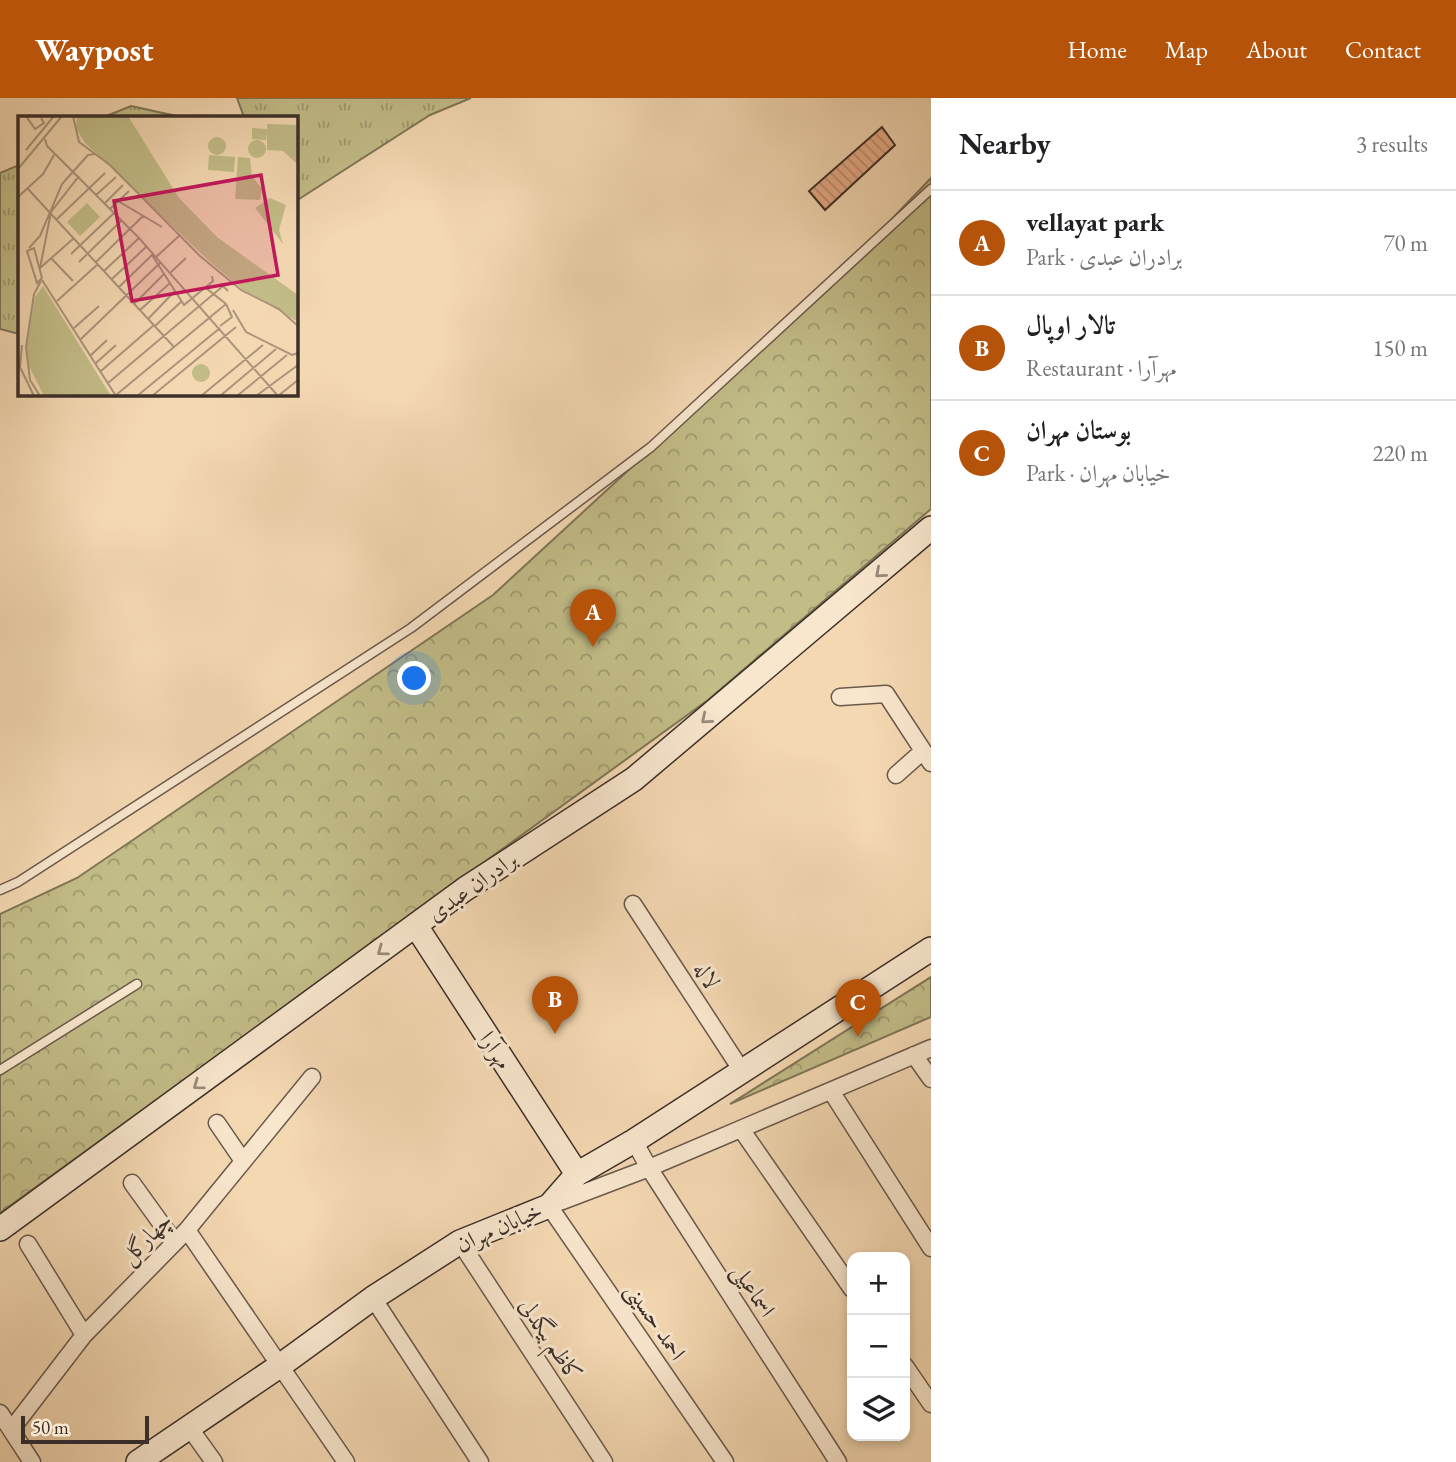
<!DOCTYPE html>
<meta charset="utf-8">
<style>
:root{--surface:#fff;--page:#f6f6f6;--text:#202124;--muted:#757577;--line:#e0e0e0;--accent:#b45309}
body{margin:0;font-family:"EB Garamond",Amiri,serif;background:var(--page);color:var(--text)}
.controls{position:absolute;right:21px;bottom:21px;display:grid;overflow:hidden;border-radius:14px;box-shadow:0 4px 10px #0003}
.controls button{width:63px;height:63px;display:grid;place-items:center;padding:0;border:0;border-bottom:2px solid var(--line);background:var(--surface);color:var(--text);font:35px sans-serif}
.scale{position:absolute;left:21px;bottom:18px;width:128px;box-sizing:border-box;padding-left:7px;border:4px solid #3c2f2a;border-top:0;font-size:19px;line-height:24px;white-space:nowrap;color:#3c2f2a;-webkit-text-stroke:5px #f8e6cd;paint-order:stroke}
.you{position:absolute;left:415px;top:581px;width:24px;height:24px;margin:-18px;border:5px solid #fff;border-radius:50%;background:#1a73e8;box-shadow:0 0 0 10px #1a73e833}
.badge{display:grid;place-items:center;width:46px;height:46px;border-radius:50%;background:var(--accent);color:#fff;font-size:23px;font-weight:700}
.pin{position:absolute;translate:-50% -58px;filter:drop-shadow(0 2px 4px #0008)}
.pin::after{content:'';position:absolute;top:37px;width:24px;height:21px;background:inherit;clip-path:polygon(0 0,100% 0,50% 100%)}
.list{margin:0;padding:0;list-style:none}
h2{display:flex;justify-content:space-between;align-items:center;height:91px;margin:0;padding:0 28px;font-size:30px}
h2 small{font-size:23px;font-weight:400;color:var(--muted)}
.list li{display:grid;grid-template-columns:46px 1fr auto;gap:21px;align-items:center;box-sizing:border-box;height:105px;padding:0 28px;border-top:2px solid var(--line)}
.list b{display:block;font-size:26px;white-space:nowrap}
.list p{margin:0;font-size:23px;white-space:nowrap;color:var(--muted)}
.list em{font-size:23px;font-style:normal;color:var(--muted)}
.icon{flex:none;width:38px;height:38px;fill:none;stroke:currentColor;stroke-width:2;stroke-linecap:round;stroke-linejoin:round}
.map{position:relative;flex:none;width:931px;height:1364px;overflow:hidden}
header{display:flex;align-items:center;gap:42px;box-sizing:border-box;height:98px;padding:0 35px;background:var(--accent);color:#fff}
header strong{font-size:33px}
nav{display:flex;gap:38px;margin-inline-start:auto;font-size:24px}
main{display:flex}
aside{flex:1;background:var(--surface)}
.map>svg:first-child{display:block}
.grass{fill:url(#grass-tufts);stroke:#7f7658;stroke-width:2}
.forest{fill:url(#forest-crowns);stroke:#7f7658;stroke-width:2}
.building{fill:url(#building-back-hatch);stroke:#3c2f2a;stroke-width:2}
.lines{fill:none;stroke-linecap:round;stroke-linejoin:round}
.lane-casing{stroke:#6a594c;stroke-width:11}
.street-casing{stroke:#6a594c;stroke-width:19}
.secondary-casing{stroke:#3c2f2a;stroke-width:26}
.lane{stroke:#f8e6cd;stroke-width:8}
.street{stroke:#f8e6cd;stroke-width:16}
.secondary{stroke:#f8e6cd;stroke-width:23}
.oneway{stroke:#9a8a7c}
.labels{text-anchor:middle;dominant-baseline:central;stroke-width:6;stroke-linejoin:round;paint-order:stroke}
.street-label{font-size:23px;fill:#3c2f2a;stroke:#f8e6cd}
.inset-road{fill:none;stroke:#aa947c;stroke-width:2}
.view{fill:#c2185b;fill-opacity:0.15;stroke:#c2185b;stroke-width:3.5}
.inset-edge{fill:none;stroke:#3c2f2a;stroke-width:3.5}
</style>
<header>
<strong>Waypost</strong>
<nav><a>Home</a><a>Map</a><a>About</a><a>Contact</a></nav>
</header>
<main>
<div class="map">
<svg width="931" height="1364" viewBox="0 0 931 1364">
<defs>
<pattern id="grass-tufts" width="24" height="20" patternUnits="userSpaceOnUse" patternTransform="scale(1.75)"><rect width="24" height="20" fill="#c2bc87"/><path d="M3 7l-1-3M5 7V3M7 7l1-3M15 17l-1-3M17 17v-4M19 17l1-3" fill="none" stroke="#9f996f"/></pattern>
<pattern id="forest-crowns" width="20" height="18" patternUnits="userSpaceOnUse" patternTransform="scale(1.75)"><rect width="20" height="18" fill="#c2bc87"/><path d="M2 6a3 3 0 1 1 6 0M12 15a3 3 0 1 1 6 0" fill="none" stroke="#9f996f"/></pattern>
<pattern id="building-back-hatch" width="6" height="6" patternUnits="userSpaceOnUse" patternTransform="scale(1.75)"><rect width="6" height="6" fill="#e9ac87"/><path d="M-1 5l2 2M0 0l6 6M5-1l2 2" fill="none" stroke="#be8c6f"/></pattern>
</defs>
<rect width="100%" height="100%" fill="#f4d8b2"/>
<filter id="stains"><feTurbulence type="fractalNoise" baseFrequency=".00286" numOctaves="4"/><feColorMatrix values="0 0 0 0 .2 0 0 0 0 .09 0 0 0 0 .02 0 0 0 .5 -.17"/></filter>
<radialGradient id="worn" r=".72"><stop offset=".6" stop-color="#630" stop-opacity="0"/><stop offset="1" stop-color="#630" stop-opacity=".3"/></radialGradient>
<path class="grass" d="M 237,0 L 471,0 L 430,17 L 296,103 L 296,19 L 244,19 Z
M 131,8 L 181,19 L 104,19 Z
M 19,67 L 19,236 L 0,231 L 0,75 Z"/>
<path class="forest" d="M 931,80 L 931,411 L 708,602 L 0,1115 L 0,816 L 77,780 L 493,497 L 823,193 Z
M 931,879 L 931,919 L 730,1006 Z"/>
<path class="building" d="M 882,29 L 895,47 L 825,112 L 809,93 Z"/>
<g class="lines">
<g class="lane-casing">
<path id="lane" d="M 0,792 L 18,784 L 411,530 L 651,349 L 931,91
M 0,972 L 137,886"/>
</g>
<g class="street-casing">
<path id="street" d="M 840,599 L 886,596 L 931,665
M 896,677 L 923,653
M 633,806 L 742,973
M 914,957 L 931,981
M 831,993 L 931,1150
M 217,1025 L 243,1063
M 741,1031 L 852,1191
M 634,1043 L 649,1070 L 838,1364
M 132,1085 L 173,1142
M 187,1132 L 346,1364
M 460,1144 L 604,1364
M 28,1146 L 84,1237
M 373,1200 L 480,1364
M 905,1268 L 931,1306
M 0,1315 L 32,1364
M 189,1329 L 214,1364
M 11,1332 L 84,1237 L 187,1132 L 312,979
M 725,1364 L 549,1108 L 649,1070 L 931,950"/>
</g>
<g class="secondary-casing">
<path id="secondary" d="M 416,828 L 577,1076
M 0,1131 L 465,791 L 634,681 L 931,430
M 138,1364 L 281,1267 L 373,1200 L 460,1144 L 549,1108 L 577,1076 L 634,1043 L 931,851"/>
</g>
<use href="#lane" class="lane"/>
<use href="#street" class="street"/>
<use href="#secondary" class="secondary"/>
</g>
<defs><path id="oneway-chevron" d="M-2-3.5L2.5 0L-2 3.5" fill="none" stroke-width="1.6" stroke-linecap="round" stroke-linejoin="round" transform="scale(1.75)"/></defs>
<g class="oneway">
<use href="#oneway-chevron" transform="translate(880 475) rotate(139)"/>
<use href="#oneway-chevron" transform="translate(706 621) rotate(140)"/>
<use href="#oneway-chevron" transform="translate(382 853) rotate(144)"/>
<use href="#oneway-chevron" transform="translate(198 987) rotate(144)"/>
</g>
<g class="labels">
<g class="street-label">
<text transform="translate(472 788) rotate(-35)">برادران عبدی</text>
<text transform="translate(707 877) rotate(57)">لاله</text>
<text transform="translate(496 952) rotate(57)">مهرآرا</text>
<text transform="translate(499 1129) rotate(-24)">خیابان مهران</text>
<text transform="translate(146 1140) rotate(-45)">چهارگل</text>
<text transform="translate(754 1192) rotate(57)">اسماعیلی</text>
<text transform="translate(656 1223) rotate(56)">احمد حسینی</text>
<text transform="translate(551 1241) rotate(57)">کاظم بیگدلی</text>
</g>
</g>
<g transform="translate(18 18)">
<rect width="280" height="280" fill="#f4d8b2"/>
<path d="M 249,8 L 280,9 L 279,48 L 265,35 L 249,34 L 249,17 L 248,24 L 234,23 L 234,12 L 249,13 ZM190 30a9 9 0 1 1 18 0a9 9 0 1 1-18 0ZM230 33a9 9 0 1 1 18 0a9 9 0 1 1-18 0ZM 220,41 L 232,42 L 234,60 L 244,73 L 242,84 L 217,83 ZM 252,82 L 268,89 L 261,114 L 265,128 L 237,92 Z" fill="#c2bc87"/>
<path d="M 59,0 L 110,0 L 161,82 L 199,121 L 280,179 L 280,206 L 224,173 L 192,146 L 67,27 L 58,12 ZM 25,170 L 93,280 L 26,280 L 10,248 L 8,233 L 17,181 Z" fill="#c2bc87"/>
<path d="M 191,39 L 217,41 L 216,56 L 190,54 ZM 69,87 L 82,101 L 62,120 L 49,106 ZM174 257a9 9 0 1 1 18 0a9 9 0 1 1-18 0Z" fill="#c2bc87"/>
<path class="inset-road" d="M 8,0 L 17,13 L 26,7 L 23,2M 55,0 L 61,26 L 92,49 L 182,140 L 223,174 L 261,193 L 280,210M 27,23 L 29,30 L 121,122 L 260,280M 8,34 L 36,0M 0,53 L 44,0M 10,73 L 156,231M 78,79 L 98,61M 0,81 L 25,58 L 36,39M 100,85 L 144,111M 87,87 L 105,69M 92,93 L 111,75M 39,103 L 87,57M 11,132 L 22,120 L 44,68 L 70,39 L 77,38M 16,132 L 24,162 L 19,167 L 9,135 ZM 53,138 L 96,97M 138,141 L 162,119M 33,142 L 55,165M 61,146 L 104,104M 78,146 L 125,100M 22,152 L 56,122M 22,152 L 33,96 L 61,60M 86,155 L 121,122M 152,157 L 168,142M 94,163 L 129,130M 24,164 L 98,280M 101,171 L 134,139 L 166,189 L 195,165 L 194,160M 188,172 L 208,188 L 214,201 L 202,210M 39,185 L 80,148M 116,188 L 146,158M 122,194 L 152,167M 215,194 L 228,216 L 274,239 L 280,237M 130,203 L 157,175M 137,210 L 164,185M 56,212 L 81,190M 63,223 L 142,147M 4,229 L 2,251 L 16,280M 73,239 L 89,224M 78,247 L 98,229M 83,255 L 136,209M 90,267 L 205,170 L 210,175M 98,279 L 208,188M 22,280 L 12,264 L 8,231 L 16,178 L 23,165M 119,280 L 202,212M 134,280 L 218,211M 183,280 L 245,229M 202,280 L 258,233M 219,280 L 269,239M 238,280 L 280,249M 260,280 L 280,264"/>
<path class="view" d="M 243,59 L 260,159 L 114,185 L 96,85 Z"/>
<rect width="280" height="280" class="inset-edge"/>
</g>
<rect width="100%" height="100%" filter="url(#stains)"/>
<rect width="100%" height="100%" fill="url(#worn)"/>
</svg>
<div class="controls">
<button>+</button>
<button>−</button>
<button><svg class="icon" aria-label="layers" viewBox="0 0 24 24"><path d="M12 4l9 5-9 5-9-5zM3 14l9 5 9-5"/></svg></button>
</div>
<div class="scale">50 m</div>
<div class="you"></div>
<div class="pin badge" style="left:593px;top:549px">A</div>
<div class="pin badge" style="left:555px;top:936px">B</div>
<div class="pin badge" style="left:858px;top:939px">C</div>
</div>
<aside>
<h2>Nearby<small>3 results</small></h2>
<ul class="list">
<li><span class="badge">A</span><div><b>vellayat park</b><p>Park · برادران عبدی</p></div><em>70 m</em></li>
<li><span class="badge">B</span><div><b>تالار اوپال</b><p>Restaurant · مهرآرا</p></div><em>150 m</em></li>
<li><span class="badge">C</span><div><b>بوستان مهران</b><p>Park · خیابان مهران</p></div><em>220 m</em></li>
</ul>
</aside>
</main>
